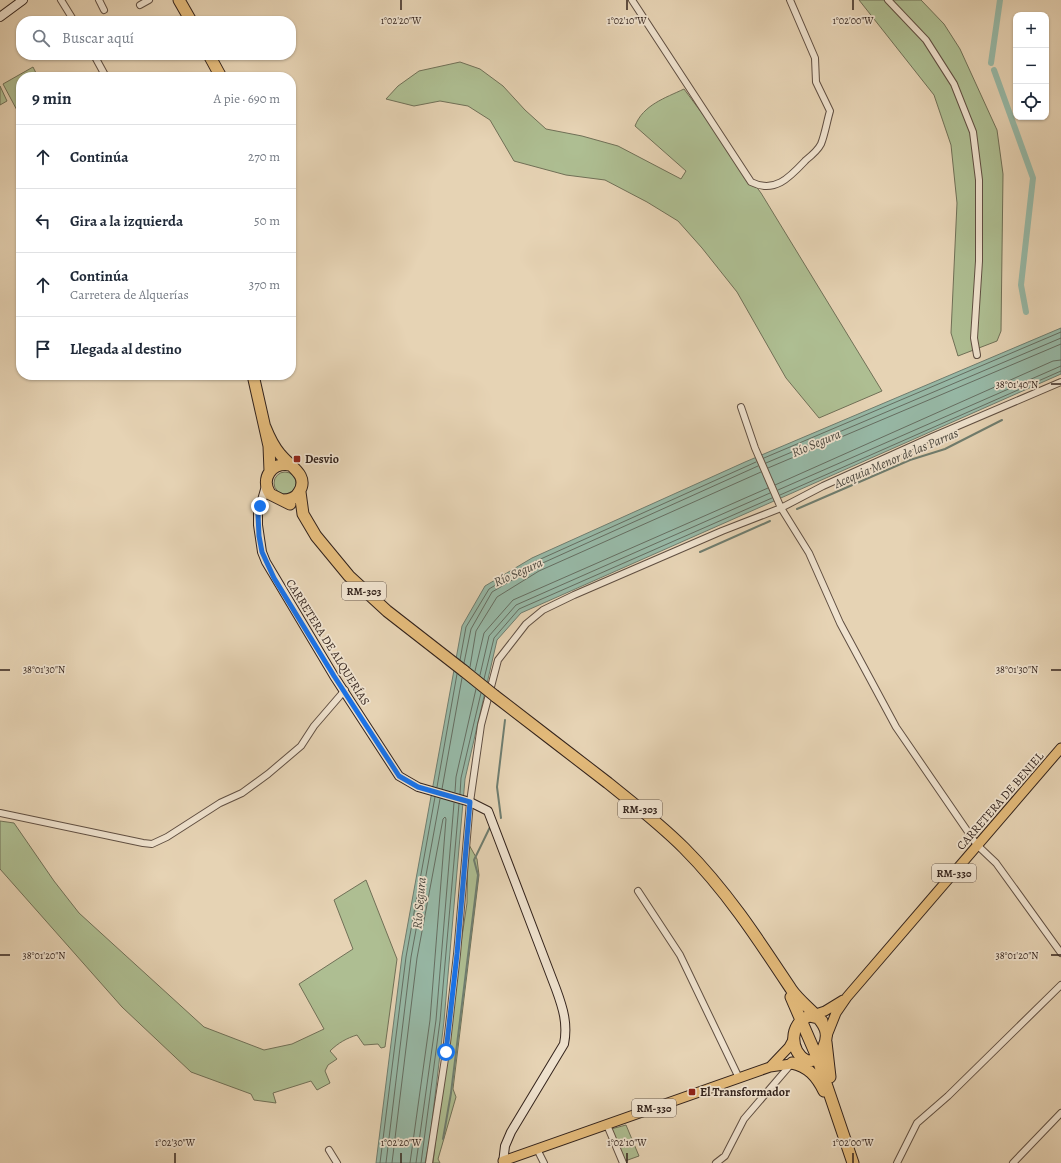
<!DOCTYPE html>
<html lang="es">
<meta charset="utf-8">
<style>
:root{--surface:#fff;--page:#f6f6f7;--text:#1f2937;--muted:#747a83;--line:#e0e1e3}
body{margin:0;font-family:Alegreya,serif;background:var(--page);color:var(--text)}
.controls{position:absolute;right:12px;top:12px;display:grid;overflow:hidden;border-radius:8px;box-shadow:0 1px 3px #0004}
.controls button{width:36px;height:36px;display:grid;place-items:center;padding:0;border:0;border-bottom:1px solid var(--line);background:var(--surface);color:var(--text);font:20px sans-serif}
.stop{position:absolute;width:12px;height:12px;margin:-9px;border:3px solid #1a73e8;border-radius:50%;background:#fff}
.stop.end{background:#1a73e8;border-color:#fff;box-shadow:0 1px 4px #0008}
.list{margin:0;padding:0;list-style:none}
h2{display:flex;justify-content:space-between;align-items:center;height:52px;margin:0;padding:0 16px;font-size:17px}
h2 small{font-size:13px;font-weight:400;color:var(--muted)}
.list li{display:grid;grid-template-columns:26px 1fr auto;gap:12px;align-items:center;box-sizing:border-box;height:64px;padding:0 16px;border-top:1px solid var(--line)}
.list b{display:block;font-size:15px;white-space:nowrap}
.list p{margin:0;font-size:13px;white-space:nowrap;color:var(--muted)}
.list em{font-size:13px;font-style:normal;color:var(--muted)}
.icon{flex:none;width:22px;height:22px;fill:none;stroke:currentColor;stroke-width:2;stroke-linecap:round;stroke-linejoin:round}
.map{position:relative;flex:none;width:1061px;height:1163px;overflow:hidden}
.search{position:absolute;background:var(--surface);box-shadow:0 1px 3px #0004;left:16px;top:16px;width:280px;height:44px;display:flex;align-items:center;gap:10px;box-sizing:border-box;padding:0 14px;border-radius:16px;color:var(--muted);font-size:15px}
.panel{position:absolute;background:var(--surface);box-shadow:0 1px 3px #0004;left:16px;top:72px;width:280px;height:308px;border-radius:16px}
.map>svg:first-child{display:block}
.green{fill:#aebe92;stroke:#707057}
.water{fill:#97b9a7;stroke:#6f7d6f}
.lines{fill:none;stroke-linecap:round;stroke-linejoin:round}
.shore{stroke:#656e62;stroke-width:1}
.stream{stroke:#6f7d6f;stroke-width:2}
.canal{stroke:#97b9a7;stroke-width:6}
.street-casing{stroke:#604f42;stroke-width:8}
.secondary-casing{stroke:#33231c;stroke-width:10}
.primary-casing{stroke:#33231c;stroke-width:11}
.highway-casing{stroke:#33231c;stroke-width:13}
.street{stroke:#efe2ce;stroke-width:6}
.secondary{stroke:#efe2ce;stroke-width:8}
.primary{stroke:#e3ba7a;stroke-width:9}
.highway{stroke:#e3ba7a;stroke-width:11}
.highway-bridge-casing{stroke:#33231c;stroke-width:13;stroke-linecap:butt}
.highway-bridge{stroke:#e3ba7a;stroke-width:11}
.route{stroke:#1a73e8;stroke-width:5}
.ticks{fill:none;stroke:#33231c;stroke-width:1.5}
.poi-dot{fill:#8f2418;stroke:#efe2ce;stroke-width:1.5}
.labels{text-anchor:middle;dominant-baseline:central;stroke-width:3.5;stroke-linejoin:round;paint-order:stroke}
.shield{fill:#efe2ce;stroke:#6b5c51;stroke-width:1}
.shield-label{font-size:11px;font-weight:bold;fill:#33231c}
.poi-label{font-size:12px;font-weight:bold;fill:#33231c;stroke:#efe2ce;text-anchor:start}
.street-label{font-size:12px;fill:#33231c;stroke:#efe2ce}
.water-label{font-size:13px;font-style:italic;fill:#4c483f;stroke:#efe2ce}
.ticks-label{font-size:10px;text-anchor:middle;fill:#33231c;stroke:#efe2ce;stroke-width:3.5;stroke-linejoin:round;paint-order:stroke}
</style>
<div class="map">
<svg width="1061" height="1163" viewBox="0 0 1061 1163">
<rect width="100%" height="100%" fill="#e6d3b4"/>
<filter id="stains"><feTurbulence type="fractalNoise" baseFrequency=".005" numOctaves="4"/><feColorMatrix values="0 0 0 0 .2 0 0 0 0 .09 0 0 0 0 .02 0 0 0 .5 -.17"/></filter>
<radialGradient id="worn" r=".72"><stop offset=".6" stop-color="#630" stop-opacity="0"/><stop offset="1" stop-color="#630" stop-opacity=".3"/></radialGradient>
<path class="green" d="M 859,0 L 921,0 L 944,24 L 960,49 L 997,130 L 1003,174 L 1001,331 L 997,341 L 958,356 L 951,333 L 957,203 L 951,145 L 934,95 Z
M 460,62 L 480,69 L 503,86 L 525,110 L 546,129 L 582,136 L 618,146 L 681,179 L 686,171 L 635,126 C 643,105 665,98 684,89 L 761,193 L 882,391 L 819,418 L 786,378 L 737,292 L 702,248 L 678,221 L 647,202 L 605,180 L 566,175 L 514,161 L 490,120 L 468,106 L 440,101 L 414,106 L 386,99 L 398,86 L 419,71 Z
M 33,67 L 38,77 L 21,77 L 21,113 L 19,114 L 3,84 Z
M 0,86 L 7,101 L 0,105 Z
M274 483a11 11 0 1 1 22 0a11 11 0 1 1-22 0Z
M 0,821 L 14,823 L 54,881 L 79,913 L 204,1027 L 264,1050 L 292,1044 L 324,1029 L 299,984 L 353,949 L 334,900 L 366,880 L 397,959 L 385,1047 L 381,1048 L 378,1044 L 364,1045 L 357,1035 C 347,1038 338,1043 330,1051 L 337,1059 L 328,1065 L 325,1071 L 330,1083 L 317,1090 L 311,1081 L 273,1093 L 276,1103 L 254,1100 L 251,1094 L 191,1072 L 122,1007 L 0,869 Z
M 468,843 L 477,859 L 479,875 L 453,1089 L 456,1097 L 438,1159 L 440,1163 L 433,1163 L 450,1017 L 467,903 Z
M 626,1125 L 639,1156 L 625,1161 L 611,1129 Z"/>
<path class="water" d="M 1061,328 L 1061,374 L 521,613 L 497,640 L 465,779 L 444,1021 L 430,1138 L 425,1163 L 376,1163 L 402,956 L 462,626 L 485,586 L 532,558 L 745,462 Z"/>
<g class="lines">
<path class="shore" d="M 764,458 L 1061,332
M 766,463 L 1061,338
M 768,468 L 1061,344
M 775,485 L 1053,361 L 1061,360
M 778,490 L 1061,366
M 780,495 L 1061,371
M 460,660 L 466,627 L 489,589 L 534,562 L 756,462
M 464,663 L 471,629 L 492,592 L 536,566 L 758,466
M 470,667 L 476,631 L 497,597 L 539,571 L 761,472
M 475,671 L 484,633 L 513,600 L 768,488
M 480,675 L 489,636 L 516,605 L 770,493
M 484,679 L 494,638 L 519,609 L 772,498
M 437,787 L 457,674
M 442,789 L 462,678
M 455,792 L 456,777 L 476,689
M 460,794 L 461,778 L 481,693
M 380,1163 L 406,957 L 435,797
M 386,1163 L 411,957 L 440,799
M 392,1163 L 417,958 L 443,819 L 445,817 L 446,819 L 430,1020 L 410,1163
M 416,1163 L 436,1020 L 454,803
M 421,1163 L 440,1021 L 459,804"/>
<path class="stream" d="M 797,509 L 910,460 L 945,449 L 1002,420
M 700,552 L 770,521
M 501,818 L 497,787 L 505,720
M 443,1139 L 451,1093 L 478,875 L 474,860 L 491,825"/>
<path class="canal" d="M 991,63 L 1000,0
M 994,70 L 1033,178 L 1021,285 L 1026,312"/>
<g class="street-casing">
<path id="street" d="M 61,0 L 74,21
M 99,0 L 104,10
M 632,0 L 751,182 C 775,194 790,177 806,160 C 811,156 818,150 821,144 C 825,134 827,121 830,111 L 816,82 L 815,58 L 790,0
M 888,0 L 926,40 L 954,84 L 973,132 L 979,180 L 979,261 L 974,338 L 977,355
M 140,5 L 149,0
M 94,55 L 106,77
M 741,407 L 755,448 L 781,508 L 809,553 L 840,623 L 896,727 L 977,845 L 996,863 L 1061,953
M 0,813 L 143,843 L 152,844 L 167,837 L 220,803 L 242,793 L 268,774 L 301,746 L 314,726 L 345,690
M 638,891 L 680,955 L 739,1078
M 607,1125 L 623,1163
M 537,1149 L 544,1163
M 329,1150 L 337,1163
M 429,1163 L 446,1052 L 457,954 L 470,802 L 481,725 L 498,660 L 526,624 L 543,610 L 574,595 L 722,531 L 781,508 L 823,486 L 932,437 L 1061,382
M 716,1163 L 725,1156 L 744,1119 L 792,1063
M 897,1163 L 917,1123 L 948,1096 L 1061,985
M 1013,1163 L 1061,1113"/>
</g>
<g class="secondary-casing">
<path id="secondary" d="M 0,17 L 23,0
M 266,486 L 258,514 L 258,525 L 262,552 L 266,562 L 334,676 L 399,776 L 418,787 L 470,802 L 488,811 L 556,989 C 563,1008 568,1024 564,1044 L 511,1132 L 505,1146 L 503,1163"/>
</g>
<g class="primary-casing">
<path id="primary" d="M 810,1016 L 825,1011 L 843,1000
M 826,1038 L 836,1013 L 847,997 L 1061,748
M 770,1067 L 789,1047 L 794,1038
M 503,1161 L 770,1067 L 798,1063"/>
</g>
<g class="highway-casing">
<path id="highway" d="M 179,0 L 191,21
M 209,55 L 221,77
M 253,375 L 269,446 L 270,471
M 265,427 C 269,437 273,446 280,454 C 289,466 310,475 299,492 C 296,498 290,500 283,500
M 300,492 L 303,514 L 316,536 L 349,576 L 387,611 L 464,671
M 290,504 L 270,494 C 260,478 272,462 290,465
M 495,696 C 533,725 570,754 608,783 C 634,804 660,824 684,848 C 726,890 758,939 791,989 C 808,1014 845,1025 815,1060 L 807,1061 C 789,1052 789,1023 809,1016 L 818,1018 L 822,1021
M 791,997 L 817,1057 L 853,1163
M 826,1042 L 830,1077
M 792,1063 C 808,1066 817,1077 824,1091"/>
</g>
<use href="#street" class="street"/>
<use href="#secondary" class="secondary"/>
<use href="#primary" class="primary"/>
<use href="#highway" class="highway"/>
<g class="highway-bridge-casing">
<path id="highway-bridge" d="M 464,671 L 495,696"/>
</g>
<use href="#highway-bridge" class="highway-bridge"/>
</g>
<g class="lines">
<path class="route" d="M 260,506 L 258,514 L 259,536 L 262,552 L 274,578 L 334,676 L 399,776 L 418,787 L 470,802 L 457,954 L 446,1052"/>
</g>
<path class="ticks" d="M 401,0 L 401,10M 627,0 L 627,10M 853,0 L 853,10M 1051,384 L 1061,384M 0,670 L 10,670M 1051,670 L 1061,670M 0,955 L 10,955M 1051,955 L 1061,955M 175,1153 L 175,1163M 401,1153 L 401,1163M 627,1153 L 627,1163M 853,1153 L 853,1163"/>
<g class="poi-dot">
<rect x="293" y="455" width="8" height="8" rx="2"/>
<rect x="688" y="1088" width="8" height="8" rx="2"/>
</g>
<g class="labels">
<g class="shield">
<rect x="342" y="582" width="44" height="18" rx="3"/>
<rect x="618" y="800" width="44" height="18" rx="3"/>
<rect x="932" y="864" width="44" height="18" rx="3"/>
<rect x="632" y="1099" width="44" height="18" rx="3"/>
</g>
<g class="shield-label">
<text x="364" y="591">RM-303</text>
<text x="640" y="809">RM-303</text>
<text x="954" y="873">RM-330</text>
<text x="654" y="1108">RM-330</text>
</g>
<g class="poi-label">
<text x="305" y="459">Desvio</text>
<text x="700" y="1092">El Transformador</text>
</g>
<g class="street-label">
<text transform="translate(328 642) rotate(58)">CARRETERA DE ALQUERÍAS</text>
<text transform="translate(1000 801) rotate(-49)">CARRETERA DE BENIEL</text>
</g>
<g class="water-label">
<text transform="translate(816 443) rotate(-23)">Río Segura</text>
<text transform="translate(896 458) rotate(-23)">Acequia Menor de las Parras</text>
<text transform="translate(518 572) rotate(-24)">Río Segura</text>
<text transform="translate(419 903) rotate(-85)">Río Segura</text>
</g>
</g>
<g class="ticks-label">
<text x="401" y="24">1°02'20"W</text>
<text x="627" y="24">1°02'10"W</text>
<text x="853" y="24">1°02'00"W</text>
<text x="1017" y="388">38°01'40"N</text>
<text x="44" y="673">38°01'30"N</text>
<text x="1017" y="673">38°01'30"N</text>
<text x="44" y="959">38°01'20"N</text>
<text x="1017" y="959">38°01'20"N</text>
<text x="175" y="1146">1°02'30"W</text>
<text x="401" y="1146">1°02'20"W</text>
<text x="627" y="1146">1°02'10"W</text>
<text x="853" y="1146">1°02'00"W</text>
</g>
<rect width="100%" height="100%" filter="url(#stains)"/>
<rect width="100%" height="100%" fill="url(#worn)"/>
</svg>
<div class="controls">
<button>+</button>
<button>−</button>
<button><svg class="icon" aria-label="locate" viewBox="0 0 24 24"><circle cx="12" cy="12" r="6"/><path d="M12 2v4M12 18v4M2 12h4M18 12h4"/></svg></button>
</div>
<div class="stop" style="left:446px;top:1052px"></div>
<div class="stop end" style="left:260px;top:506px"></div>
<div class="search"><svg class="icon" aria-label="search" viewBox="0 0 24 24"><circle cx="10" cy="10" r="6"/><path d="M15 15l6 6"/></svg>Buscar aquí</div>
<section class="panel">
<h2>9 min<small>A pie · 690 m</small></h2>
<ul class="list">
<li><svg class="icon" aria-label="ahead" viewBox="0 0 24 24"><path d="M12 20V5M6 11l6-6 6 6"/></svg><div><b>Continúa</b></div><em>270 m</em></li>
<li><svg class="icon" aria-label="left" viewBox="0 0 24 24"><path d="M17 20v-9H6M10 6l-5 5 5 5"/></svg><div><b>Gira a la izquierda</b></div><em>50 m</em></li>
<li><svg class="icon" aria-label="ahead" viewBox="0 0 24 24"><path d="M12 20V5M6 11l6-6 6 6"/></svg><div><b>Continúa</b><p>Carretera de Alquerías</p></div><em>370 m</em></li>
<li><svg class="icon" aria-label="arrive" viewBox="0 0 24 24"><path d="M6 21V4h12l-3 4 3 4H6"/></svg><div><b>Llegada al destino</b></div></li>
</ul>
</section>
</div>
